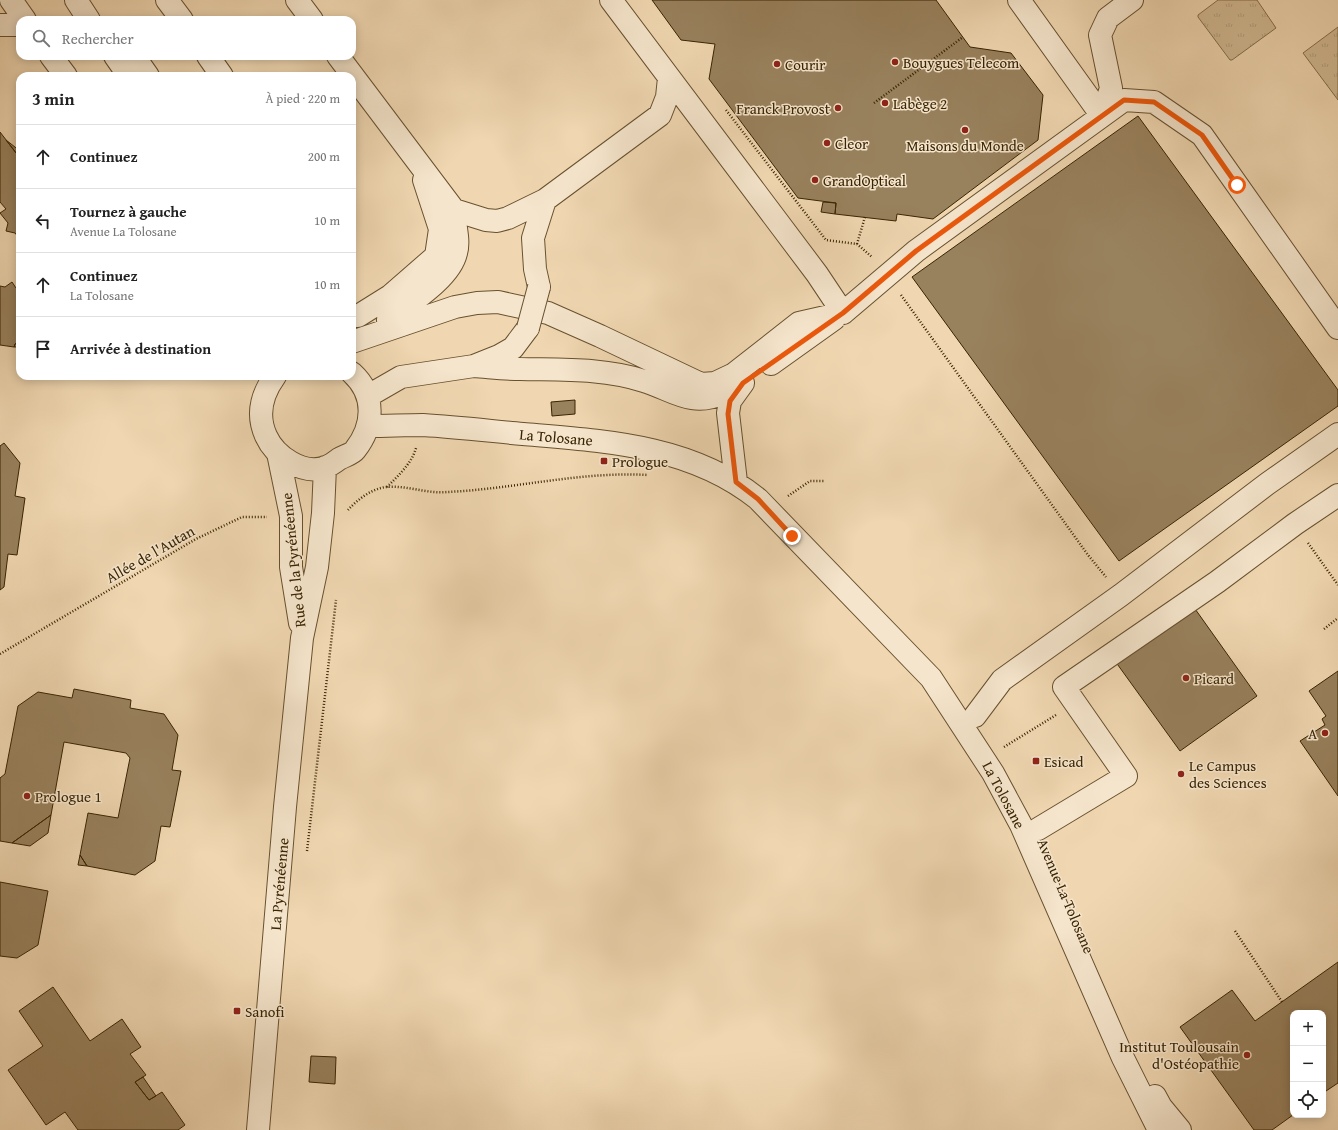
<!DOCTYPE html>
<html lang="fr">
<meta charset="utf-8">
<style>
:root{--surface:#fff;--page:#f6f6f6;--text:#222;--muted:#767676;--line:#e0e0e0}
body{margin:0;font-family:"Gentium Book Plus",serif;background:var(--page);color:var(--text)}
.controls{position:absolute;right:12px;bottom:12px;display:grid;overflow:hidden;border-radius:8px;box-shadow:0 2px 10px #0003}
.controls button{width:36px;height:36px;display:grid;place-items:center;padding:0;border:0;border-bottom:1px solid var(--line);background:var(--surface);color:var(--text);font:20px sans-serif}
.stop{position:absolute;width:12px;height:12px;margin:-9px;border:3px solid #ea580c;border-radius:50%;background:#fff}
.stop.end{background:#ea580c;border-color:#fff;box-shadow:0 1px 4px #0008}
.list{margin:0;padding:0;list-style:none}
h2{display:flex;justify-content:space-between;align-items:center;height:52px;margin:0;padding:0 16px;font-size:17px}
h2 small{font-size:13px;font-weight:400;color:var(--muted)}
.list li{display:grid;grid-template-columns:26px 1fr auto;gap:12px;align-items:center;box-sizing:border-box;height:64px;padding:0 16px;border-top:1px solid var(--line)}
.list b{display:block;font-size:15px;white-space:nowrap}
.list p{margin:0;font-size:13px;white-space:nowrap;color:var(--muted)}
.list em{font-size:13px;font-style:normal;color:var(--muted)}
.icon{flex:none;width:22px;height:22px;fill:none;stroke:currentColor;stroke-width:2;stroke-linecap:round;stroke-linejoin:round}
.map{position:relative;flex:none;width:1338px;height:1130px;overflow:hidden}
.search{position:absolute;background:var(--surface);box-shadow:0 2px 10px #0003;left:16px;top:16px;width:340px;height:44px;display:flex;align-items:center;gap:10px;box-sizing:border-box;padding:0 14px;border-radius:12px;color:var(--muted);font-size:15px}
.panel{position:absolute;background:var(--surface);box-shadow:0 2px 10px #0003;left:16px;top:72px;width:340px;height:308px;border-radius:12px}
.map>svg:first-child{display:block}
.grass{fill:url(#grass-tufts);stroke:#856e4b}
.building{fill:#98815d;stroke:#392403}
.lines{fill:none;stroke-linecap:round;stroke-linejoin:round}
.minor-casing{stroke:#67512e;stroke-width:24}
.path{stroke:#392403;stroke-width:2.5;stroke-dasharray:1 2;stroke-linecap:butt}
.minor{stroke:#f5e5cc;stroke-width:22}
.minor-bridge-casing{stroke:#67512e;stroke-width:24;stroke-linecap:butt}
.minor-bridge{stroke:#f5e5cc;stroke-width:22}
.route{stroke:#ea580c;stroke-width:5}
.poi-dot{fill:#8f2418;stroke:#f5e5cc;stroke-width:1.5}
.labels{text-anchor:middle;dominant-baseline:central;stroke-width:3;stroke-linejoin:round;paint-order:stroke}
.poi-label{font-size:15px;fill:#392403;stroke:#f5e5cc;text-anchor:start}
.street-label{font-size:15px;fill:#392403;stroke:#f5e5cc}
</style>
<div class="map">
<svg width="1338" height="1130" viewBox="0 0 1338 1130">
<defs>
<pattern id="grass-tufts" width="24" height="20" patternUnits="userSpaceOnUse"><rect width="24" height="20" fill="#d1b993"/><path d="M3 7l-1-3M5 7V3M7 7l1-3M15 17l-1-3M17 17v-4M19 17l1-3" fill="none" stroke="#b49f7d"/></pattern>
</defs>
<rect width="100%" height="100%" fill="#f0d7b1"/>
<filter id="stains"><feTurbulence type="fractalNoise" baseFrequency=".005" numOctaves="4"/><feColorMatrix values="0 0 0 0 .2 0 0 0 0 .09 0 0 0 0 .02 0 0 0 .5 -.17"/></filter>
<radialGradient id="worn" r=".72"><stop offset=".6" stop-color="#630" stop-opacity="0"/><stop offset="1" stop-color="#630" stop-opacity=".3"/></radialGradient>
<path class="grass" d="M 1218,0 L 1257,0 L 1276,28 L 1232,60 L 1230,60 L 1198,17 L 1198,15 Z
M 1338,27 L 1338,100 L 1303,53 Z"/>
<path class="building" d="M 652,0 L 936,0 L 970,47 L 1011,53 L 1043,95 L 1038,140 L 933,219 L 897,214 L 896,221 L 835,214 L 836,203 L 798,198 L 709,79 L 715,44 L 681,40 Z
M 1138,116 L 1338,390 L 1338,406 L 1119,561 L 912,277 Z
M 0,132 L 20,158 L 20,239 L 15,233 L 6,231 L 8,223 L 0,213 L 6,209 L 0,202 Z
M 6,140 L 20,151 L 20,158 Z
M 823,202 L 836,203 L 835,214 L 821,212 Z
M 12,282 L 16,288 L 20,289 L 20,340 L 15,344 L 14,347 L 0,345 L 0,286 L 5,287 Z
M 20,340 L 20,347 L 14,347 L 15,344 Z
M 575,400 L 575,414 L 552,416 L 551,402 Z
M 4,443 L 20,463 L 15,496 L 25,498 L 17,555 L 8,554 L 4,587 L 0,590 L 0,446 Z
M 1193,606 L 1257,696 L 1180,751 L 1115,661 Z
M 1338,671 L 1338,796 L 1300,741 L 1325,725 L 1322,719 L 1326,716 L 1309,691 Z
M 74,689 L 131,700 L 130,708 L 164,714 L 178,735 L 172,770 L 181,771 L 170,827 L 161,826 L 155,861 L 135,875 L 87,866 L 80,855 L 88,813 L 118,818 L 130,758 L 126,753 L 64,742 L 51,815 L 12,843 L 0,841 L 0,778 L 5,774 L 18,706 L 38,692 L 72,698 Z
M 51,815 L 48,833 L 30,846 L 12,843 Z
M 80,855 L 87,866 L 78,865 Z
M 0,882 L 48,891 L 38,945 L 17,958 L 0,956 Z
M 1338,962 L 1338,1083 L 1323,1093 L 1323,1013 L 1293,1013 L 1293,1115 L 1272,1130 L 1254,1130 L 1180,1027 L 1232,990 L 1255,1021 Z
M 53,987 L 90,1041 L 122,1019 L 141,1047 L 130,1054 L 146,1075 L 135,1082 L 149,1100 L 162,1092 L 185,1125 L 178,1130 L 78,1130 L 65,1112 L 46,1125 L 8,1070 L 43,1046 L 19,1011 Z
M 311,1056 L 336,1057 L 335,1084 L 309,1082 Z
M 143,1077 L 156,1096 L 149,1100 L 135,1082 Z"/>
<g class="lines">
<g class="minor-casing">
<path id="minor" d="M 11,0 L 25,20
M 76,0 L 89,20
M 167,0 L 182,20
M 297,0 L 312,20
M 611,0 L 817,274 L 843,313 L 916,251 L 1102,116 L 1111,88 L 1100,35 L 1108,18 L 1132,0
M 1019,0 L 1102,116 L 1124,100 L 1154,102 L 1202,135 L 1338,328
M 0,25 L 20,25
M 51,56 L 66,76
M 115,56 L 129,76
M 134,56 L 148,76
M 208,56 L 222,76
M 338,56 L 454,210 L 486,220 L 497,221 L 508,218 L 545,200
M 539,287 L 535,269 L 533,238 L 545,200 L 660,115 L 667,97 L 669,78
M 352,316 L 358,316 L 390,296 L 436,256 L 440,229 L 424,180
M 390,329 L 388,320 C 408,304 450,279 456,253 C 460,240 454,224 454,210
M 352,342 L 455,307 L 477,303 L 498,302 L 548,313 L 600,336 L 701,384 L 715,383 L 734,374 L 799,323 L 843,313
M 771,364 L 834,319
M 474,366 C 489,367 504,369 520,369 C 561,370 604,368 644,381 C 673,390 692,408 723,393
M 275,376 C 262,394 256,414 266,436 C 275,456 303,476 326,467 C 331,465 335,462 339,459 C 344,456 352,454 355,450 C 374,426 376,395 352,373
M 368,396 L 401,377 L 474,366 L 499,356 L 513,348 L 528,328
M 369,426 C 387,426 405,425 423,425 C 457,427 490,431 523,434 C 605,441 691,445 758,499 L 931,678 L 993,773 L 1021,825 L 1123,1058 L 1159,1130
M 278,453 L 291,516 L 291,567 L 300,623
M 736,482 L 728,413 L 730,401 L 743,383
M 975,716 L 1002,680 L 1121,595 L 1267,484 L 1338,434
M 1038,829 L 1126,776 L 1064,687 L 1217,582 L 1295,524 L 1338,495
M 1155,1096 L 1161,1107 L 1180,1130
M 258,1130 L 285,807 L 302,638 L 317,567 L 323,513 L 325,467"/>
</g>
<path class="path" d="M 874,103 L 963,37
M 726,110 L 826,240 L 857,244 L 872,257
M 857,244 L 865,217
M 901,295 L 1088,555 L 1106,577
M 387,487 C 398,476 412,463 416,448
M 788,496 L 810,481 L 825,481
M 348,510 C 357,500 372,488 387,487 C 406,485 427,494 447,492 C 514,489 582,471 648,475
M 1308,543 L 1338,585
M 1324,629 L 1338,618
M 0,654 L 196,539 L 242,517 L 267,517
M 1004,747 L 1056,715
M 307,851 L 336,600
M 1235,931 L 1282,1002"/>
<use href="#minor" class="minor"/>
<g class="minor-bridge-casing">
<path id="minor-bridge" d="M 528,328 L 539,287"/>
</g>
<use href="#minor-bridge" class="minor-bridge"/>
</g>
<g class="lines">
<path class="route" d="M 792,536 L 758,499 L 736,482 L 728,414 L 730,401 L 743,383 L 843,313 L 916,251 L 1124,100 L 1154,102 L 1202,135 L 1237,185"/>
</g>
<g class="poi-dot">
<circle cx="895" cy="62" r="4"/>
<circle cx="777" cy="64" r="4"/>
<circle cx="885" cy="103" r="4"/>
<circle cx="838" cy="108" r="4"/>
<circle cx="965" cy="130" r="4"/>
<circle cx="827" cy="143" r="4"/>
<circle cx="815" cy="180" r="4"/>
<rect x="600" y="457" width="8" height="8" rx="2"/>
<circle cx="1186" cy="678" r="4"/>
<circle cx="1325" cy="733" r="4"/>
<rect x="1032" y="757" width="8" height="8" rx="2"/>
<circle cx="1181" cy="774" r="4"/>
<circle cx="27" cy="796" r="4"/>
<rect x="233" y="1007" width="8" height="8" rx="2"/>
<circle cx="1247" cy="1055" r="4"/>
</g>
<g class="labels">
<g class="poi-label">
<text x="903" y="62">Bouygues Telecom</text>
<text x="785" y="64">Courir</text>
<text x="893" y="103">Labège 2</text>
<text x="830" y="108" text-anchor="end">Franck Provost</text>
<text x="835" y="143">Cleor</text>
<text x="965" y="145" text-anchor="middle">Maisons du Monde</text>
<text x="823" y="180">GrandOptical</text>
<text x="612" y="461">Prologue</text>
<text x="1194" y="678">Picard</text>
<text x="1317" y="733" text-anchor="end">A</text>
<text x="1044" y="761">Esicad</text>
<text x="1189" y="765">Le Campus<tspan x="1189" dy="17">des Sciences</tspan></text>
<text x="35" y="796">Prologue 1</text>
<text x="245" y="1011">Sanofi</text>
<text x="1239" y="1046" text-anchor="end">Institut Toulousain<tspan x="1239" dy="17">d'Ostéopathie</tspan></text>
</g>
<g class="street-label">
<text transform="translate(556 437) rotate(5)">La Tolosane</text>
<text transform="translate(150 554) rotate(-30)">Allée de l'Autan</text>
<text transform="translate(293 560) rotate(-96)">Rue de la Pyrénéenne</text>
<text transform="translate(1004 795) rotate(62)">La Tolosane</text>
<text transform="translate(279 884) rotate(-85)">La Pyrénéenne</text>
<text transform="translate(1066 896) rotate(67)">Avenue La Tolosane</text>
</g>
</g>
<rect width="100%" height="100%" filter="url(#stains)"/>
<rect width="100%" height="100%" fill="url(#worn)"/>
</svg>
<div class="controls">
<button>+</button>
<button>−</button>
<button><svg class="icon" aria-label="locate" viewBox="0 0 24 24"><circle cx="12" cy="12" r="6"/><path d="M12 2v4M12 18v4M2 12h4M18 12h4"/></svg></button>
</div>
<div class="stop" style="left:1237px;top:185px"></div>
<div class="stop end" style="left:792px;top:536px"></div>
<div class="search"><svg class="icon" aria-label="search" viewBox="0 0 24 24"><circle cx="10" cy="10" r="6"/><path d="M15 15l6 6"/></svg>Rechercher</div>
<section class="panel">
<h2>3 min<small>À pied · 220 m</small></h2>
<ul class="list">
<li><svg class="icon" aria-label="ahead" viewBox="0 0 24 24"><path d="M12 20V5M6 11l6-6 6 6"/></svg><div><b>Continuez</b></div><em>200 m</em></li>
<li><svg class="icon" aria-label="left" viewBox="0 0 24 24"><path d="M17 20v-9H6M10 6l-5 5 5 5"/></svg><div><b>Tournez à gauche</b><p>Avenue La Tolosane</p></div><em>10 m</em></li>
<li><svg class="icon" aria-label="ahead" viewBox="0 0 24 24"><path d="M12 20V5M6 11l6-6 6 6"/></svg><div><b>Continuez</b><p>La Tolosane</p></div><em>10 m</em></li>
<li><svg class="icon" aria-label="arrive" viewBox="0 0 24 24"><path d="M6 21V4h12l-3 4 3 4H6"/></svg><div><b>Arrivée à destination</b></div></li>
</ul>
</section>
</div>
